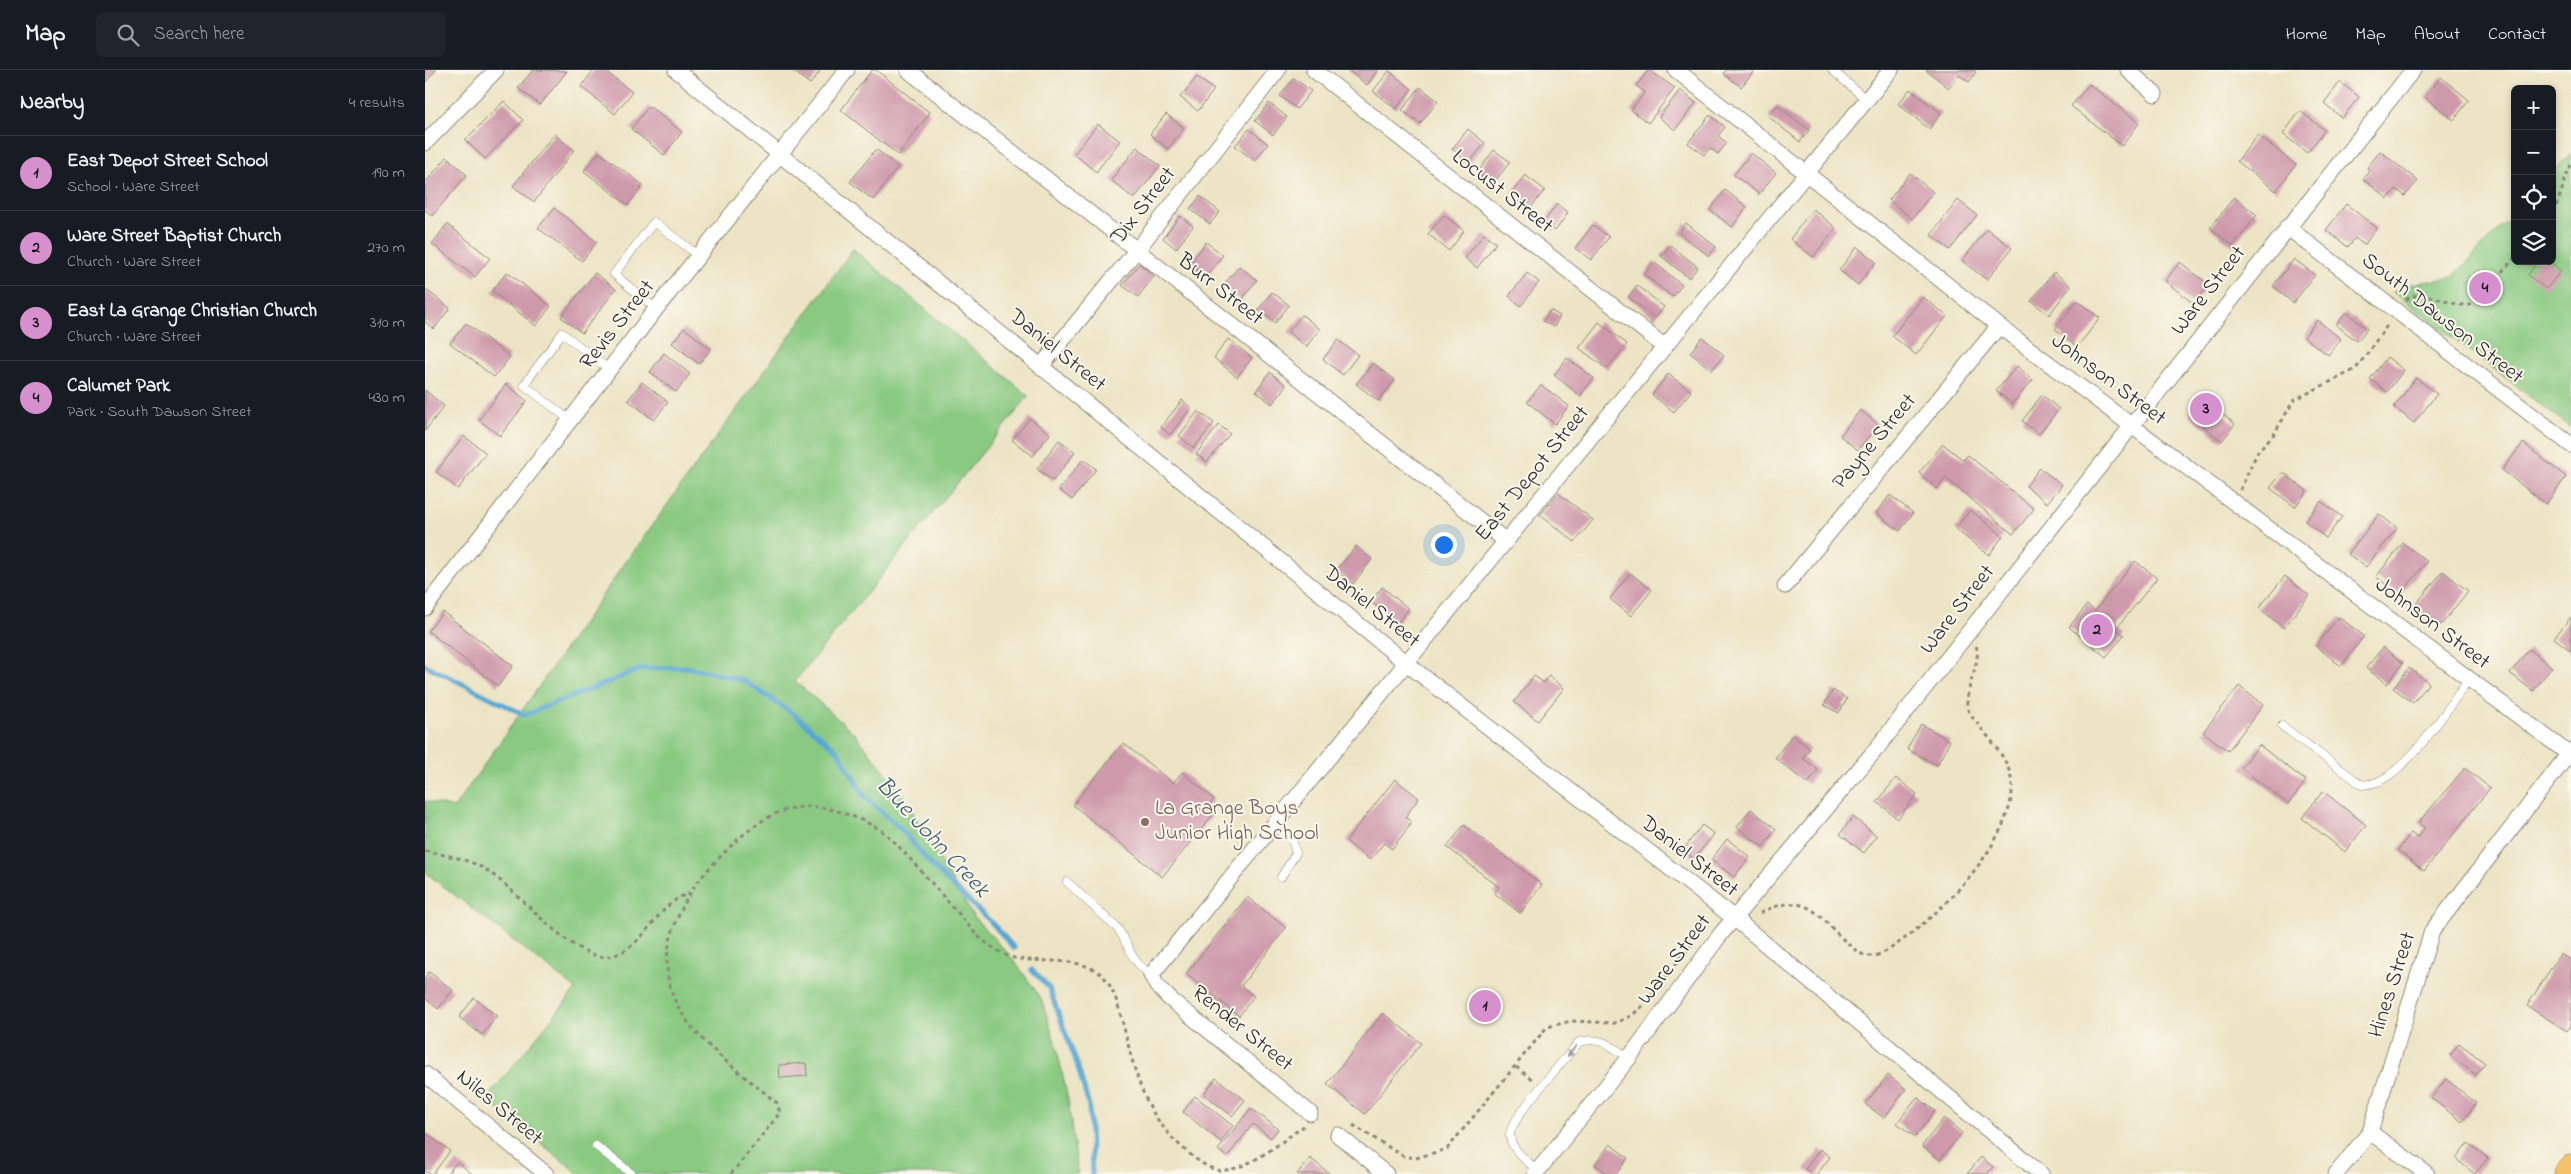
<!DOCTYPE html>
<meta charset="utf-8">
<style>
:root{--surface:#171b24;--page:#20242c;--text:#f1f3f6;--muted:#9ea1a6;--line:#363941;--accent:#d690ce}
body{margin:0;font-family:"Indie Flower",sans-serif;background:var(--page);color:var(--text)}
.controls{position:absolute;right:15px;top:15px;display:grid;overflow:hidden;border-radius:8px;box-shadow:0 2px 8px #0003}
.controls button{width:45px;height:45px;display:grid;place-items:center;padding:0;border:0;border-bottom:1px solid var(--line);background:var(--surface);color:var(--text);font:25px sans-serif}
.you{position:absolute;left:1018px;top:474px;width:18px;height:18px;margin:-12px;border:4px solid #fff;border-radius:50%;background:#1a73e8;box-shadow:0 0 0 8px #1a73e833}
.badge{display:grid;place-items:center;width:32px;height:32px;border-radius:50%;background:var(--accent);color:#111;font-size:16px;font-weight:700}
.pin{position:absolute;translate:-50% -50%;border:2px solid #fff;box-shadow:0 1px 5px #0006}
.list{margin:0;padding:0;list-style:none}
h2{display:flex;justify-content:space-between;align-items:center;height:65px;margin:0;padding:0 20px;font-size:21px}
h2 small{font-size:16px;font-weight:400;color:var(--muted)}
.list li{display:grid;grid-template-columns:32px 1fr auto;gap:15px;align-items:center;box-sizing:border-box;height:75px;padding:0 20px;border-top:1px solid var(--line)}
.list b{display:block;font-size:19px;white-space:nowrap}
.list p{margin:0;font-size:16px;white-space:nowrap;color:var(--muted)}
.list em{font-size:16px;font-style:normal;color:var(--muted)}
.icon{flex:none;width:28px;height:28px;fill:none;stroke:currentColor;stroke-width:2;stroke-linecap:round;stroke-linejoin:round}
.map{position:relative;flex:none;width:2146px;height:1104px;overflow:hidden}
header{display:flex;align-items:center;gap:30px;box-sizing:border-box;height:70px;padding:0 25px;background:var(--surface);border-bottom:1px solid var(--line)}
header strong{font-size:24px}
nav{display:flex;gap:28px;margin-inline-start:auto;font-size:18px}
.search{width:350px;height:45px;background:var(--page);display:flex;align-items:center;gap:12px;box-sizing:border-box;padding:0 18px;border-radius:8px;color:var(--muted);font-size:19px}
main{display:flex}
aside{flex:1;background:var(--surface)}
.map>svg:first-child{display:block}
.green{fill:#89c981;stroke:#5a7a56}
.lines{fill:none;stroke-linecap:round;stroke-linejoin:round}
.stream{stroke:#59a7d3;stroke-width:5}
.building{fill:#ce99ab}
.lane-casing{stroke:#8c8878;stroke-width:9}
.street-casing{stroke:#8c8878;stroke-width:17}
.highway-casing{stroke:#8c8878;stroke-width:29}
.path{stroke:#8c8878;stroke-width:3;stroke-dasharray:4 4;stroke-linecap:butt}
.lane{stroke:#fff;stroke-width:8}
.street{stroke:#fff;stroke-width:15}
.highway{stroke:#f5c16b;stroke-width:28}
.oneway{fill:#a0a0a0}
.education-dot{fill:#8d6e63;stroke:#fbf7ec;stroke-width:2}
.labels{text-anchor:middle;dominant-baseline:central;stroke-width:4;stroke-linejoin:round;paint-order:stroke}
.street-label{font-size:22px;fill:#2b2b2b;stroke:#fbf7ec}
.education-label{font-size:22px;fill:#785e54;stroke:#fbf7ec;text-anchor:start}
.water-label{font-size:24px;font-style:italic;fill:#3d5d6e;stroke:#fbf7ec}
</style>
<header>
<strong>Map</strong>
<div class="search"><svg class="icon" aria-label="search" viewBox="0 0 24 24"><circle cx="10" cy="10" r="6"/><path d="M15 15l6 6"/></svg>Search here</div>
<nav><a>Home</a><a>Map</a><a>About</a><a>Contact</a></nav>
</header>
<main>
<aside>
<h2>Nearby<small>4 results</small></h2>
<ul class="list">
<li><span class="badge">1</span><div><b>East Depot Street School</b><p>School · Ware Street</p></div><em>190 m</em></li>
<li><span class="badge">2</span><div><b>Ware Street Baptist Church</b><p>Church · Ware Street</p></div><em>270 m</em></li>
<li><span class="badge">3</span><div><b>East La Grange Christian Church</b><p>Church · Ware Street</p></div><em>310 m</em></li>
<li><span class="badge">4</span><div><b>Calumet Park</b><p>Park · South Dawson Street</p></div><em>430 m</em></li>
</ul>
</aside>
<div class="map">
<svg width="2146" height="1104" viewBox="0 0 2146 1104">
<rect width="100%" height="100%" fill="#fbf7ec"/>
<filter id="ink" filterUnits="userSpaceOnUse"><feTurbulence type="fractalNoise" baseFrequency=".02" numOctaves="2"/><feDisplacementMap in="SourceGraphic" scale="10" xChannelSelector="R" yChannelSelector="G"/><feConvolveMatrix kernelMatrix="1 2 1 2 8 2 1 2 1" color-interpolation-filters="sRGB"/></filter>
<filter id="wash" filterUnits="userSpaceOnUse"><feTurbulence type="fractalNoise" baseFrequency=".0096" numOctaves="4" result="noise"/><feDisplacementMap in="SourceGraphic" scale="20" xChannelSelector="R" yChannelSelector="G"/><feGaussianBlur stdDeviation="1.12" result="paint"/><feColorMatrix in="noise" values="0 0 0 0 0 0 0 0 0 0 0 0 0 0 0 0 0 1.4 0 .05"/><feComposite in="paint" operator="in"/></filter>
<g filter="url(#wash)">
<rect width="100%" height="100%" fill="#ece4c5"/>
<path class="green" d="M 2146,83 L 2146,358 L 1968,222 L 1981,215 L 2028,207 L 2090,142 L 2090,191 L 2127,191 L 2127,103 Z
M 428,179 L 604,326 L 370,611 L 430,664 L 475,720 L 548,846 L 587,888 L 616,928 L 631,975 L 643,1030 L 653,1104 L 154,1104 L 61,1029 L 151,919 L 0,802 L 0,731 L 29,738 L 202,490 Z"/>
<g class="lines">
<path class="stream" d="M 0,595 L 100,645 L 216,599 L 262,597 L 318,610 L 370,645 L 413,681 L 440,727 L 475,758 L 509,798 L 566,852 L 589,878
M 607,900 L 624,918 L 652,994 L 664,1036 L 667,1104"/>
</g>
<g id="blocks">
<path class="building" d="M 0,0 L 11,0 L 0,13 Z
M 108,0 L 142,1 L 115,35 L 93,18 Z
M 169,0 L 179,0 L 207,22 L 190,44 L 156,17 Z
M 367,0 L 396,0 L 385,14 Z
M 447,0 L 451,0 L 505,43 L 473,85 L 416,40 Z
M 923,0 L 953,0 L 942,15 Z
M 1224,0 L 1250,18 L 1223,53 L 1206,40 L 1220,22 L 1211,16 Z
M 1301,0 L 1330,0 L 1316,17 L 1299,4 Z
M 1501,0 L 1548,0 L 1551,2 L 1544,12 L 1534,5 L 1524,18 Z
M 964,1 L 987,19 L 971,39 L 948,21 Z
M 772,7 L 789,20 L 773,41 L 755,27 Z
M 2016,7 L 2044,30 L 2029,50 L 2000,27 Z
M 869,8 L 886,21 L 872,39 L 855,26 Z
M 1915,12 L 1934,27 L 1917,48 L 1899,33 Z
M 1664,14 L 1714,53 L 1697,76 L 1646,36 Z
M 995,17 L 1013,31 L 995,54 L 977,40 Z
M 1485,19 L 1516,43 L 1504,59 L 1473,34 Z
M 1255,20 L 1271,33 L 1250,60 L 1234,47 Z
M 79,31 L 98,50 L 60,89 L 40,70 Z
M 844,33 L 862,47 L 848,65 L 830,51 Z
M 1352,35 L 1384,60 L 1375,72 L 1343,46 Z
M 224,36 L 257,62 L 239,85 L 206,59 Z
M 1875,41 L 1900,60 L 1882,83 L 1858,64 Z
M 741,44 L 759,58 L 743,79 L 725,64 Z
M 1285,45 L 1300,57 L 1293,66 L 1302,73 L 1293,84 L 1285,78 L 1279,85 L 1263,73 Z
M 673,54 L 695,71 L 671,102 L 649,84 Z
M 824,59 L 843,74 L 830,91 L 810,76 Z
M 1043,59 L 1060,73 L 1044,93 L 1027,79 Z
M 129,64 L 149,80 L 109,132 L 88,116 Z
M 1833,65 L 1871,95 L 1851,121 L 1812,91 Z
M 712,77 L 735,96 L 709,129 L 686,110 Z
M 451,79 L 473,97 L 448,130 L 425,112 Z
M 1069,80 L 1085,92 L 1067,115 L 1052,103 Z
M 1955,81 L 1993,111 L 1980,126 L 1971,119 L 1963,129 L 1938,109 L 1945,100 L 1942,98 Z
M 174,82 L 218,115 L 203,135 L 159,101 Z
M 1326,83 L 1351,103 L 1334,124 L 1309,105 Z
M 22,87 L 42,105 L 7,146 L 0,140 L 0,113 Z
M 1485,103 L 1508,122 L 1487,149 L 1464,130 Z
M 1100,105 L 1120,120 L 1104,140 L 1085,125 Z
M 1300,120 L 1322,137 L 1307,157 L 1285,140 Z
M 775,126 L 795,142 L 785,154 L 765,139 Z
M 1809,127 L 1832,145 L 1808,176 L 1785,158 Z
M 1533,130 L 1552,145 L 1525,180 L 1506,165 Z
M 1132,134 L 1143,143 L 1130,161 L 1118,153 Z
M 1921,134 L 1952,158 L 1939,175 L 1930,168 L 1923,177 L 1901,160 Z
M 129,138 L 172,172 L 157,191 L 113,158 Z
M 1388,139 L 1411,158 L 1388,187 L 1365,169 Z
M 1019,145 L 1039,161 L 1024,181 L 1003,164 Z
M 755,146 L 768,156 L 751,179 L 738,168 Z
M 1261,153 L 1291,177 L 1284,186 L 1254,163 Z
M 22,154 L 65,188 L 50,207 L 7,174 Z
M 1168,155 L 1184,167 L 1166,190 L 1150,178 Z
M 1562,159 L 1587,178 L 1562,210 L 1537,191 Z
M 1059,164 L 1071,173 L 1052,198 L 1040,188 Z
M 781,172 L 798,185 L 781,207 L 764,194 Z
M 1245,175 L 1273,197 L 1264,208 L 1236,186 Z
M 1432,177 L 1451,192 L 1433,215 L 1414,200 Z
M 1869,189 L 1890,205 L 1868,233 L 1848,216 Z
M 2113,191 L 2124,191 L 2136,201 L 2121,219 L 2103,205 Z
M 1229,192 L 1257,215 L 1248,227 L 1219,205 Z
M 1755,192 L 1784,215 L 1769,234 L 1740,211 Z
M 714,194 L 729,206 L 713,227 L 697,215 Z
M 814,196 L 832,210 L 816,231 L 797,217 Z
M 82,202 L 126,236 L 111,256 L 67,221 Z
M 1629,202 L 1646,216 L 1624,245 L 1606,231 Z
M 170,203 L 191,219 L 157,263 L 136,247 Z
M 1102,203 L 1114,212 L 1096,236 L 1084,226 Z
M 1212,215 L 1239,237 L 1230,248 L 1203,227 Z
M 0,219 L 25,238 L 9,259 L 0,252 Z
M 847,222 L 864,235 L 850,253 L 833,240 Z
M 1498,227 L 1522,246 L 1491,285 L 1467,266 Z
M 1652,231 L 1675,248 L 1652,277 L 1630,259 Z
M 1125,240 L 1135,246 L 1129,257 L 1118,251 Z
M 1921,242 L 1942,259 L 1932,271 L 1911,255 Z
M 877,245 L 895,259 L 881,277 L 863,262 Z
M 1892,250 L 1916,269 L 1903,285 L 1879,267 Z
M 1174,252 L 1202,274 L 1182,299 L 1154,278 Z
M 41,253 L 85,287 L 69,307 L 25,273 Z
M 259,258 L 286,279 L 274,294 L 247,273 Z
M 1277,267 L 1299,285 L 1287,300 L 1265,283 Z
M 803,269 L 827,288 L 812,307 L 789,288 Z
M 913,270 L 933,285 L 918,305 L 898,289 Z
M 239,283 L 265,304 L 251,322 L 225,302 Z
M 1962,287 L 1979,300 L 1962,322 L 1945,309 Z
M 1142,288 L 1169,308 L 1155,326 L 1129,305 Z
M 948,293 L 970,310 L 953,331 L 931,314 Z
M 1592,296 L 1608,310 L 1587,334 L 1571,321 Z
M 845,302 L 861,315 L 847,334 L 831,321 Z
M 1243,304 L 1266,321 L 1249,342 L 1227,325 Z
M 1991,308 L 2012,324 L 1989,353 L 1969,337 Z
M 217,312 L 243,332 L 229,350 L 203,330 Z
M 81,314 L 102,331 L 75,366 L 54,350 Z
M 1116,315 L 1144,336 L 1130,354 L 1102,332 Z
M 0,320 L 19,336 L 0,361 Z
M 1617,325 L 1634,339 L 1614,364 L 1597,351 Z
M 1777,328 L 1810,354 L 1797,371 L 1764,345 Z
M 757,330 L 766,338 L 745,365 L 736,357 Z
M 1435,340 L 1453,354 L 1433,380 L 1415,366 Z
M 773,341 L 789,353 L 769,378 L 754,366 Z
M 605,348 L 625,364 L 608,386 L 587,370 Z
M 794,355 L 805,364 L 782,392 L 771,384 Z
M 39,366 L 61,383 L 33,419 L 11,402 Z
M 634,370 L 650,382 L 628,411 L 612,399 Z
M 2098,373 L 2141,407 L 2121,434 L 2077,400 Z
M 1518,374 L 1538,390 L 1543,385 L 1609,439 L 1588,464 L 1521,408 L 1512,419 L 1494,403 Z
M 658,389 L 671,399 L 647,430 L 634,420 Z
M 1615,398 L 1637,415 L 1622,433 L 1601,416 Z
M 1858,402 L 1882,421 L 1870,437 L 1845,418 Z
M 1133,423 L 1168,450 L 1150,472 L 1115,445 Z
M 1465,425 L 1488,443 L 1475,461 L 1451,443 Z
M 1896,431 L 1917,447 L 1901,468 L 1880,451 Z
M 1545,440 L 1578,466 L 1564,485 L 1530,459 Z
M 1954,444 L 1972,458 L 1941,497 L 1923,484 Z
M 1978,473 L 2002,491 L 1976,525 L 1951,507 Z
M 931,476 L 947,489 L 928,514 L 911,501 Z
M 1710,491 L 1732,508 L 1691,559 L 1699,565 L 1681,587 L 1644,557 L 1662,535 L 1670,541 Z
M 2018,501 L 2043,521 L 2016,555 L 1990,535 Z
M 1205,503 L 1227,520 L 1206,546 L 1185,529 Z
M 1860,506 L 1884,525 L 1859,558 L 1834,538 Z
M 957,517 L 984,539 L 972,553 L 946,532 Z
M 18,542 L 88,596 L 73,616 L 3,561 Z
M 1914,547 L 1939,566 L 1916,596 L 1891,576 Z
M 2146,547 L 2146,581 L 2129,568 Z
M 1958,577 L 1978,593 L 1962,614 L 1941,598 Z
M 2104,579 L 2127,597 L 2108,621 L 2085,603 Z
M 1984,598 L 2004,613 L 1988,633 L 1968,618 Z
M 1109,606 L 1119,613 L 1124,606 L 1139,618 L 1113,651 L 1089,632 Z
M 1814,616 L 1838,635 L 1803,681 L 1778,662 Z
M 1408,620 L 1422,629 L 1414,643 L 1399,635 Z
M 1496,654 L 1525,671 L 1512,695 L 1482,679 Z
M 1367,665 L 1385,679 L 1378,688 L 1393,700 L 1383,714 L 1350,688 Z
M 698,673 L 748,713 L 757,702 L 789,729 L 781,739 L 788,745 L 737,807 L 648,735 Z
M 1834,675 L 1881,711 L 1863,734 L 1816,698 Z
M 2040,698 L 2065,718 L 1999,801 L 1973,780 L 1986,763 L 1992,768 L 2000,758 L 1993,753 Z
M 1471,708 L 1492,724 L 1473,749 L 1452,732 Z
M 970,709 L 994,728 L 980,747 L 987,752 L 967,779 L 959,773 L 945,790 L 921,771 Z
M 1898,721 L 1941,755 L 1920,782 L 1877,748 Z
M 1326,739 L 1351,759 L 1338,777 L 1312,757 Z
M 1428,747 L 1452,766 L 1439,783 L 1415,764 Z
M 1039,755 L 1117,815 L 1095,843 L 1069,823 L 1074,817 L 1022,777 Z
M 1277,755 L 1289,764 L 1269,789 L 1258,780 Z
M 1302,769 L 1325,787 L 1309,807 L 1286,790 Z
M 822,827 L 861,858 L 816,916 L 829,926 L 814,946 L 761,904 Z
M 2135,884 L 2146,890 L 2146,955 L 2142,961 L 2102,936 Z
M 4,902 L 28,920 L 13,939 L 0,928 L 0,907 Z
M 49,928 L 72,946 L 57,965 L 34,947 Z
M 958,943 L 996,973 L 940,1044 L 902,1014 Z
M 2034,973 L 2060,993 L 2051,1005 L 2025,985 Z
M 381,993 L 382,1006 L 355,1008 L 354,995 Z
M 1463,1005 L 1481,1019 L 1459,1048 L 1440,1034 Z
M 791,1008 L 820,1030 L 807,1046 L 779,1024 Z
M 2021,1009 L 2051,1033 L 2037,1052 L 2006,1028 Z
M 770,1026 L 808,1056 L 796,1072 L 758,1042 Z
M 1492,1027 L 1510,1041 L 1490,1067 L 1472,1053 Z
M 826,1038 L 853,1059 L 846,1068 L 828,1054 L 802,1087 L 793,1080 Z
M 1519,1048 L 1537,1063 L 1515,1090 L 1497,1076 Z
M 0,1062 L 25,1081 L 8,1104 L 0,1102 Z
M 2043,1073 L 2063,1088 L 2050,1104 L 2031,1089 Z
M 1185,1074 L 1203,1088 L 1191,1104 L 1183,1104 L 1170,1094 Z
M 1395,1079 L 1405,1087 L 1392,1104 L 1387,1104 L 1380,1099 Z
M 1556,1087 L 1568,1097 L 1562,1104 L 1542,1104 Z
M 885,1088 L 905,1104 L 872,1104 Z
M 32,1092 L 47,1104 L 22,1104 Z"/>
</g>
</g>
<g filter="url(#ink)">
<use href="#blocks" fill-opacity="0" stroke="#8c8878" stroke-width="1"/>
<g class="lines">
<g class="lane-casing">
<path id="lane" d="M 1407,0 L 1442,30
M 231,239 L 189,204 L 229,152 L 274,186
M 146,351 L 99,315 L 137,263 L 185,300
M 1857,656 L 1937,715 C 1942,714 1948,714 1952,712 C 1985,699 2023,638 2044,609
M 848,756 L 867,770 L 871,783 L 856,807
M 642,812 L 693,859 C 708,880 701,886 726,905
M 171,1076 L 207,1104
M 1113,1101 C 1104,1092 1085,1080 1085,1065 C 1085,1048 1141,989 1154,972 C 1176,966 1186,976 1204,988"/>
</g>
<g class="street-casing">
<path id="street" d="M 251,0 L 981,593 L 1309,848 L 1616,1104
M 483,0 L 1081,471
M 889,0 L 1240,277
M 1251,0 L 1574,256 L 2144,684
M 1703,0 L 1730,24
M 0,73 L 71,0
M 1862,157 L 2146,375
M 616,296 L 711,181 L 853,0
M 1360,516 L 1574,256
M 0,538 L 231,239 L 422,0
M 0,1004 L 121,1104
M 885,1043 L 745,929 L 732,916 L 726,905 L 1466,0
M 1945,1062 L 2002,1104
M 913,1065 L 961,1104
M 1110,1104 L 1204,988 L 1295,865 L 1452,678 L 1988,0
M 1911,1104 L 1945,1062 L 2007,861 L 2146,681"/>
</g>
<g class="highway-casing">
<path id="highway" d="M 2143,1104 L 2146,1099"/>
</g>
<path class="path" d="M 2127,143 C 2137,127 2138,111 2146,95
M 1981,230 C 1998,216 2026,238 2045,235 L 2090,188
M 1815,420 L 1833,381 L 1849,364 L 1869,330 L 1931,299 L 1964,253
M 0,781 C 20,785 40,788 58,798 C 92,817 149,895 186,886 C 222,877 231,833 265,823
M 1335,843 C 1387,817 1394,851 1429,879 C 1434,883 1439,886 1446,886 C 1458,886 1470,875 1479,869 C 1521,838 1581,776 1587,723 C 1589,696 1571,676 1555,657 C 1550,650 1542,643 1542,634 C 1541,617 1557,589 1551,576
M 1091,997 L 1108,1010
M 928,1055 L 978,1086 L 991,1088 L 1022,1079 L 1122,957 L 1146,951 L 1190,953 L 1206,946 L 1219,935 L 1269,871
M 306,1104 L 355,1043 L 352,1033 C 279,972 202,928 266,822 C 275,807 289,793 302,780 C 339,743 372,725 424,745 C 437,750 453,757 463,766 C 488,790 510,818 534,844 C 542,853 550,865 560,872 C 568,878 580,886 589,888 C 617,894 658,885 679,907 C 690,920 695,942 699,958 C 711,1007 720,1045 759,1079 C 768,1087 780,1097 792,1100 C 820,1104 858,1070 879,1056"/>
<use href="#lane" class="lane"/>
<use href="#street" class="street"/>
<use href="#highway" class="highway"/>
</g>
<defs><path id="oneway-solid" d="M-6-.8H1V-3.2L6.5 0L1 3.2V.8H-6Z" transform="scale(1.25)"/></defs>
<use class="oneway" href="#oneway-solid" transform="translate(1147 981) rotate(130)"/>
</g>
<circle class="education-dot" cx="720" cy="752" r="5"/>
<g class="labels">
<g class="street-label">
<text transform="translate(1077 122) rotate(38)">Locust Street</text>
<text transform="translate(719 136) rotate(-52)">Dix Street</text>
<text transform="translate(795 220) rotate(38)">Burr Street</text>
<text transform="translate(1784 221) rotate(-52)">Ware Street</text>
<text transform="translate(2017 249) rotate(38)">South Dawson Street</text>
<text transform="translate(193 255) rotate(-52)">Revis Street</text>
<text transform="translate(632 281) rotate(39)">Daniel Street</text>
<text transform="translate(1683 310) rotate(37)">Johnson Street</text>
<text transform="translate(1450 372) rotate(-50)">Payne Street</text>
<text transform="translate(1108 404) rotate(-51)">East Depot Street</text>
<text transform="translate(946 537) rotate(39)">Daniel Street</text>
<text transform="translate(1533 540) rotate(-52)">Ware Street</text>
<text transform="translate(2007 554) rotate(37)">Johnson Street</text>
<text transform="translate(1264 787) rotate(38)">Daniel Street</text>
<text transform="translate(1250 890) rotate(-53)">Ware Street</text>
<text transform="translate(1968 915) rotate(-72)">Hines Street</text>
<text transform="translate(817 959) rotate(39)">Render Street</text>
<text transform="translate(74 1038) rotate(40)">Niles Street</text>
</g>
<g class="education-label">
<text x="730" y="739">La Grange Boys<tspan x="730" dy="25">Junior High School</tspan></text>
</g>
<g class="water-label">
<text transform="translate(507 768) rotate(47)">Blue John Creek</text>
</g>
</g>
</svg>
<div class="controls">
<button>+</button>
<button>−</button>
<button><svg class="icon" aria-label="locate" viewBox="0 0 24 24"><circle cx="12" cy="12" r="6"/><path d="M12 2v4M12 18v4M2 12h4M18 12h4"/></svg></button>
<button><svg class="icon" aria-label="layers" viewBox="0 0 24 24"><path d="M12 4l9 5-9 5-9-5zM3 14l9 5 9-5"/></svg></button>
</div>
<div class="you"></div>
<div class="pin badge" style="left:1060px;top:936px">1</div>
<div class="pin badge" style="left:1672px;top:560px">2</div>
<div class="pin badge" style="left:1781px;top:339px">3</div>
<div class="pin badge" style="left:2060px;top:218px">4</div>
</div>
</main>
